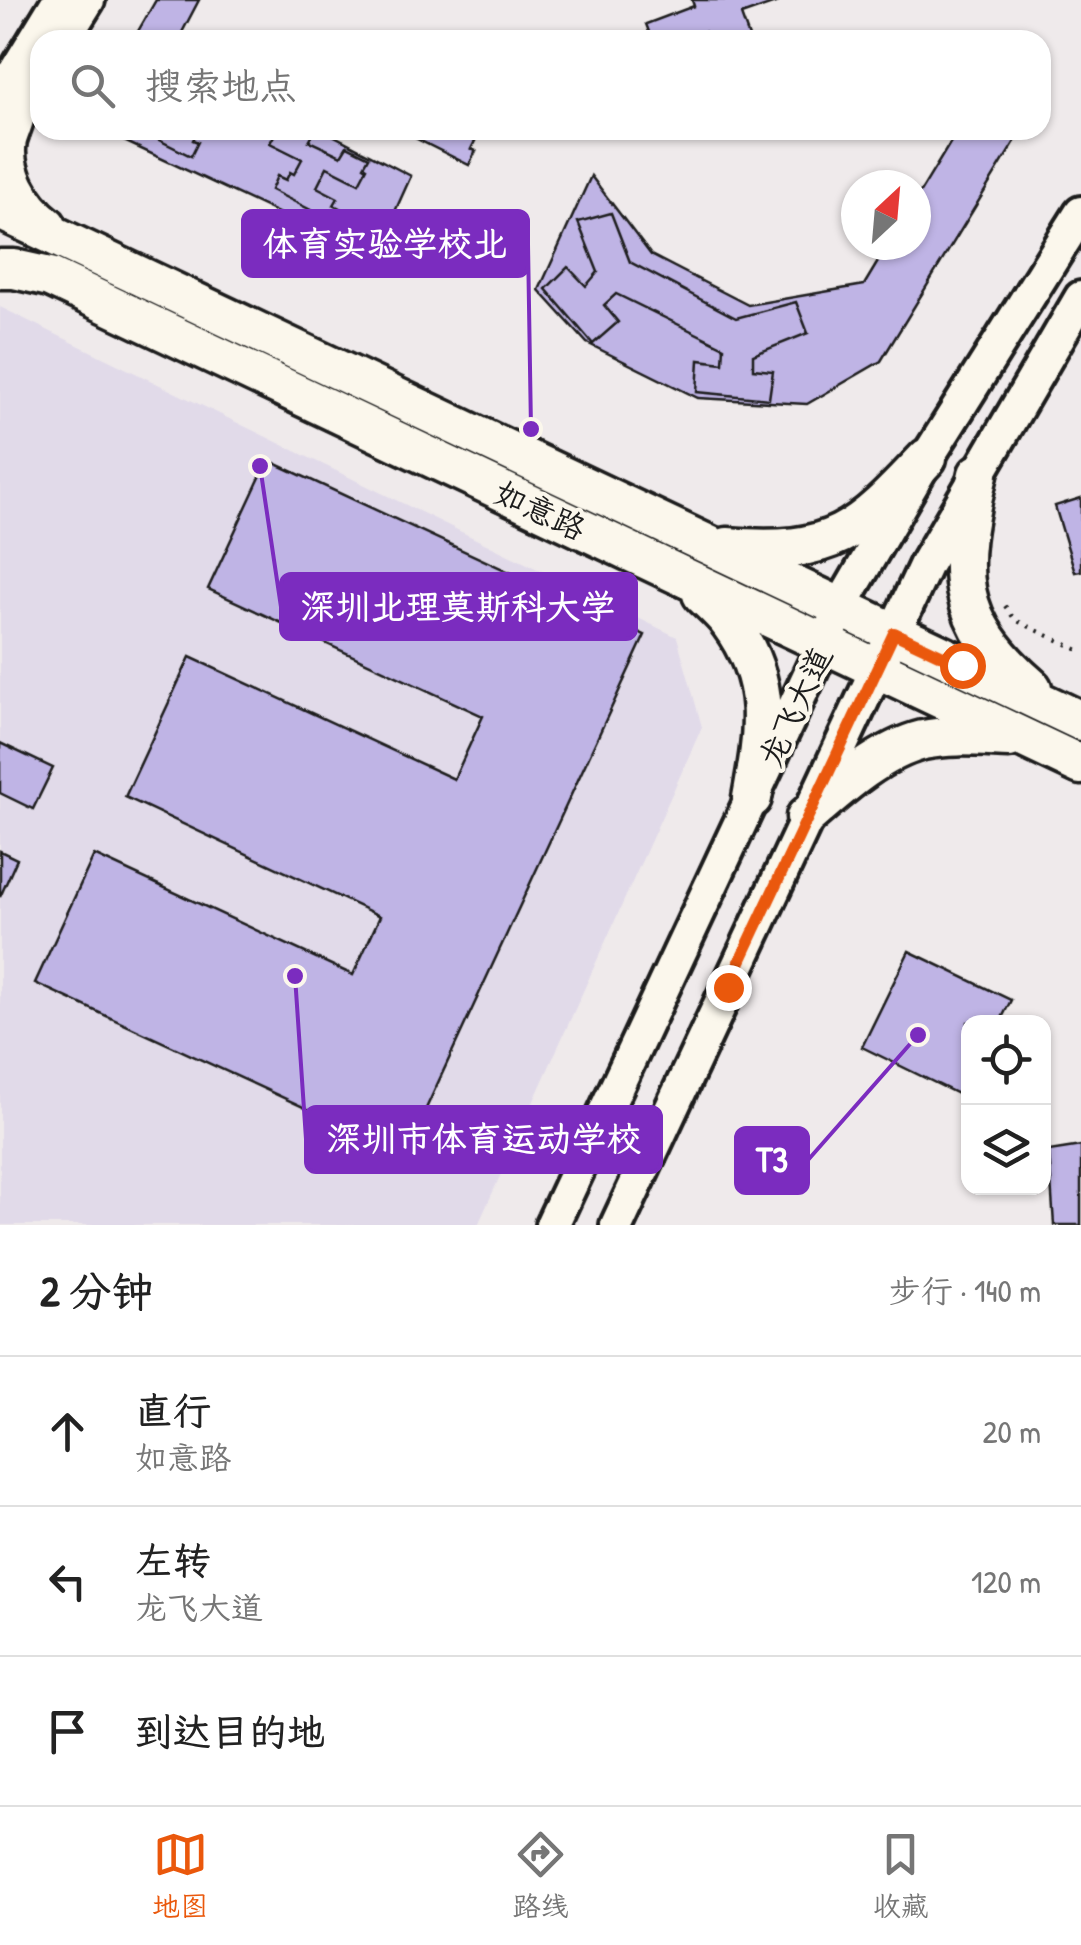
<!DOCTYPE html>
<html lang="zh">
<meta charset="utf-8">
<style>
:root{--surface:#fff;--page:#f2f2f2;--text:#222;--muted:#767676;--line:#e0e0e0;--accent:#ea580c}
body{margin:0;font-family:"Patrick Hand","LXGW WenKai TC",sans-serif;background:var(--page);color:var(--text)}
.controls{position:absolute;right:30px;bottom:30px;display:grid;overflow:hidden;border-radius:20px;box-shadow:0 2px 8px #0004}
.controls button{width:90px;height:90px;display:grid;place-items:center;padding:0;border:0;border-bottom:2px solid var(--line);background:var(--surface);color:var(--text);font:50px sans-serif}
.compass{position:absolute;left:841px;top:170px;width:90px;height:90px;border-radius:50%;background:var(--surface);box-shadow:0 2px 8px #0004;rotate:26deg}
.stop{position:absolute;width:30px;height:30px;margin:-22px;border:8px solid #ea580c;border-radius:50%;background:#fff}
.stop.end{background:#ea580c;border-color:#fff;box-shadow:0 2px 10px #0008}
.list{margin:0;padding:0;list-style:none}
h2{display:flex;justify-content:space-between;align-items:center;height:130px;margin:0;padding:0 40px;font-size:42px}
h2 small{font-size:32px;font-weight:400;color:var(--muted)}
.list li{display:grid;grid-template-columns:65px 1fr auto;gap:30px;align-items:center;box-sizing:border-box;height:150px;padding:0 40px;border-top:2px solid var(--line)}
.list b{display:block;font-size:38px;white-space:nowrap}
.list p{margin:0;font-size:32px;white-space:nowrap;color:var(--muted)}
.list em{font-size:32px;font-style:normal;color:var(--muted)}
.icon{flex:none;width:55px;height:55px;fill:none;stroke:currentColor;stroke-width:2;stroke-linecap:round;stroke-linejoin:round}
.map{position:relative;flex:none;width:1081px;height:1225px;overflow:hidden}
.search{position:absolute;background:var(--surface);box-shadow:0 2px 8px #0004;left:30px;right:30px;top:30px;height:110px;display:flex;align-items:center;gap:25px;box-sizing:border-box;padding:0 35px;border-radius:30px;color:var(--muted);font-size:38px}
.sheet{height:580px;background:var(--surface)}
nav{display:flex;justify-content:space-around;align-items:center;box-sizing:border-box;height:140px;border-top:2px solid var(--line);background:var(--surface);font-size:28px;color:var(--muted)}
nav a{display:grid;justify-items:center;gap:5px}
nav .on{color:var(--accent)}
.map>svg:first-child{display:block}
.built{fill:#e1dae9}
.building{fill:#bfb4e5;stroke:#1c1c1c;stroke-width:2.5}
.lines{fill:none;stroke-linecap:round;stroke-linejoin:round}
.secondary-casing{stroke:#1c1c1c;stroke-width:40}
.primary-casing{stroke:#1c1c1c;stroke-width:45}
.path{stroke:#1c1c1c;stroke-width:4;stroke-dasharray:2.5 8;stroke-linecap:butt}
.secondary{stroke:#fbf7ec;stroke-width:32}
.primary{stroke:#fbf7ec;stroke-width:38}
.route{stroke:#ea580c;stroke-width:12}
.labels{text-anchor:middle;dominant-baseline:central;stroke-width:8;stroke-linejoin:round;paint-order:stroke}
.street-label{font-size:32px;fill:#1c1c1c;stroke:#fbf7ec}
.leader{fill:none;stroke:#7b2cbf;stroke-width:4}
.callout-dot{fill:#7b2cbf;stroke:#fbf7ec;stroke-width:4}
.callout{fill:#7b2cbf;stroke:#7b2cbf;stroke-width:4}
.callout-label{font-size:35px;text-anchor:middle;font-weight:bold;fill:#fff}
</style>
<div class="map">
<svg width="1081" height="1225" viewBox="0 0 1081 1225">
<rect width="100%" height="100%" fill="#efeaeb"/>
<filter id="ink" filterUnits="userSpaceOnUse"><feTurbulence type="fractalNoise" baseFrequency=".01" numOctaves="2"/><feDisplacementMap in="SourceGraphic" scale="20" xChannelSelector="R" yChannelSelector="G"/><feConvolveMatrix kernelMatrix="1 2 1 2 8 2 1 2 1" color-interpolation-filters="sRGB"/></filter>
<g filter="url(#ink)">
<path class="built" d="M 0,307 L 677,637 L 702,727 L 478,1225 L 0,1225 Z"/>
<path class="building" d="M 156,0 L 199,0 L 178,40 L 133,40 Z
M 692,0 L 784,0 L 741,15 L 750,40 L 707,40 L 705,32 L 683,40 L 652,40 L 646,24 L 694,6 Z
M 119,130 L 323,130 L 411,176 L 374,258 L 124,141 Z
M 139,130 L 192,130 L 197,132 L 193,140 L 198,142 L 191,156 Z
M 277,130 L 315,130 L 309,141 L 341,156 L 347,146 L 369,157 L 364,166 L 367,168 L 359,183 L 327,167 L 317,187 L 338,198 L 334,205 L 340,208 L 333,221 L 271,190 L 277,176 L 286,180 L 290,172 L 294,174 L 302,159 L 270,143 Z
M 409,130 L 454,130 L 475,141 L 471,149 L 476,151 L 469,165 L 407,134 Z
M 958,130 L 1022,130 L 881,361 L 807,404 L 698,398 L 587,343 L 539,290 L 591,176 L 651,255 L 748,305 L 864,285 L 888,245 L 916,245 L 916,199 Z
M 611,213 L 630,262 L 736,318 L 796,302 L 808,333 L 753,355 L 753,369 L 773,371 L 769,399 L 697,392 L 699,360 L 723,363 L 724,347 L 616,294 L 604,305 L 618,322 L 593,344 L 546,289 L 568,267 L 586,286 L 598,272 L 578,222 Z
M 268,460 L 645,635 L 405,1154 L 35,983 L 94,855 L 353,975 L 380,916 L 125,797 L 190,657 L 454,779 L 483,716 L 208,589 Z
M 1081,498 L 1081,571 L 1075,572 L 1055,506 Z
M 0,743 L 53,768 L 33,809 L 0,793 Z
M 0,851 L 17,859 L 0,897 Z
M 909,951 L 1011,1000 L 1000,1022 L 968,1022 L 968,1088 L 964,1097 L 862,1047 Z
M 1081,1146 L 1081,1225 L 1054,1225 L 1049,1151 Z"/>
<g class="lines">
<g class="secondary-casing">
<path id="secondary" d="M 63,40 L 88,0
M 0,97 L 59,0
M 2,136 L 40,77
M 552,1225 L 845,599 L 927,458 L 1081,213
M 617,1225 L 926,564 L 1081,298"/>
</g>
<g class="primary-casing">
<path id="primary" d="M 15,116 C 13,124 9,132 7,140 C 1,172 22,207 47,226
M 0,210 L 1081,721
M 0,269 L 14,269 L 50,277 L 1081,765
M 978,474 C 955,571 952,619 1032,688
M 727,547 C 834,556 857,532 927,458
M 702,594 C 711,603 722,612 730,623 C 773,681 764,732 752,798
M 806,817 C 839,788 879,751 923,740 C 951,734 981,737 1009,738"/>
</g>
<path class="path" d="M 1005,606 L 1015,620 L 1081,651"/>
<use href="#secondary" class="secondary"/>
<use href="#primary" class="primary"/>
</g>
</g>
<g class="lines" filter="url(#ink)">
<path class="route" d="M 728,987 L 894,633 L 962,665"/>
</g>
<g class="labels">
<g class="street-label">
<text transform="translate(540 510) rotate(25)">如意路</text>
<text transform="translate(795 707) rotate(-65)">龙飞大道</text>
</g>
</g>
<path class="leader" d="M531 429L528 244M260 466L281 607M295 976L306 1139M918 1035L808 1160"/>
<g class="callout-dot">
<circle cx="531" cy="429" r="10"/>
<circle cx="260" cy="466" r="10"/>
<circle cx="295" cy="976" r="10"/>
<circle cx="918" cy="1035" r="10"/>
</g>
<g class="callout">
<rect x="243" y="211" width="285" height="65" rx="10"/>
<rect x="281" y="574" width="355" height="65" rx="10"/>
<rect x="306" y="1107" width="355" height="65" rx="10"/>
<rect x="736" y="1128" width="72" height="65" rx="10"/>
</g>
<g class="callout-label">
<text x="385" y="256">体育实验学校北</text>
<text x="458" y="619">深圳北理莫斯科大学</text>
<text x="484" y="1151">深圳市体育运动学校</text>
<text x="772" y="1172">T3</text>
</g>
</svg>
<div class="controls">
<button><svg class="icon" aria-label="locate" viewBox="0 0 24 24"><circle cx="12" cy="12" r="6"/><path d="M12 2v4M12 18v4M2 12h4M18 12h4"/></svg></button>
<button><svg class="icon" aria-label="layers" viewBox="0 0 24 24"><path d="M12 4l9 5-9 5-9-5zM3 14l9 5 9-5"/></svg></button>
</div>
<svg class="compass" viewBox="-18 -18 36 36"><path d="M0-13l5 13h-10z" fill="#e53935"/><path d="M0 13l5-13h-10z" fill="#767676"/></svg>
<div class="stop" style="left:962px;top:665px"></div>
<div class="stop end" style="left:728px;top:987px"></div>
<div class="search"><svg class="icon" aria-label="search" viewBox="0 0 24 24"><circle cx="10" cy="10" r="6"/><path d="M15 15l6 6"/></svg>搜索地点</div>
</div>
<section class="sheet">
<h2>2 分钟<small>步行 · 140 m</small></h2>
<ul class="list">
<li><svg class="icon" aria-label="ahead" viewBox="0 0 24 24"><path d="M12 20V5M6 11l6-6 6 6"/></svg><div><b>直行</b><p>如意路</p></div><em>20 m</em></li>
<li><svg class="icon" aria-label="left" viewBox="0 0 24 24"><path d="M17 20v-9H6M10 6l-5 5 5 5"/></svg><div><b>左转</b><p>龙飞大道</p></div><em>120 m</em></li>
<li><svg class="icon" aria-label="arrive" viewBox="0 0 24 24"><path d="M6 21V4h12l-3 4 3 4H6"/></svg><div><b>到达目的地</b></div></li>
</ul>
</section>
<nav>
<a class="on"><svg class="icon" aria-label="map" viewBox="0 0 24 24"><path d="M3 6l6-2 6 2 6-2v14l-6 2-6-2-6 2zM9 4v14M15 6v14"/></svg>地图</a>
<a><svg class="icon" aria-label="directions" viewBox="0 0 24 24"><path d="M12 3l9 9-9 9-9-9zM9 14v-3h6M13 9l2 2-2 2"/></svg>路线</a>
<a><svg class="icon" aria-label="saved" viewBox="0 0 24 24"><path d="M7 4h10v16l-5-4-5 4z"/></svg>收藏</a>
</nav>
